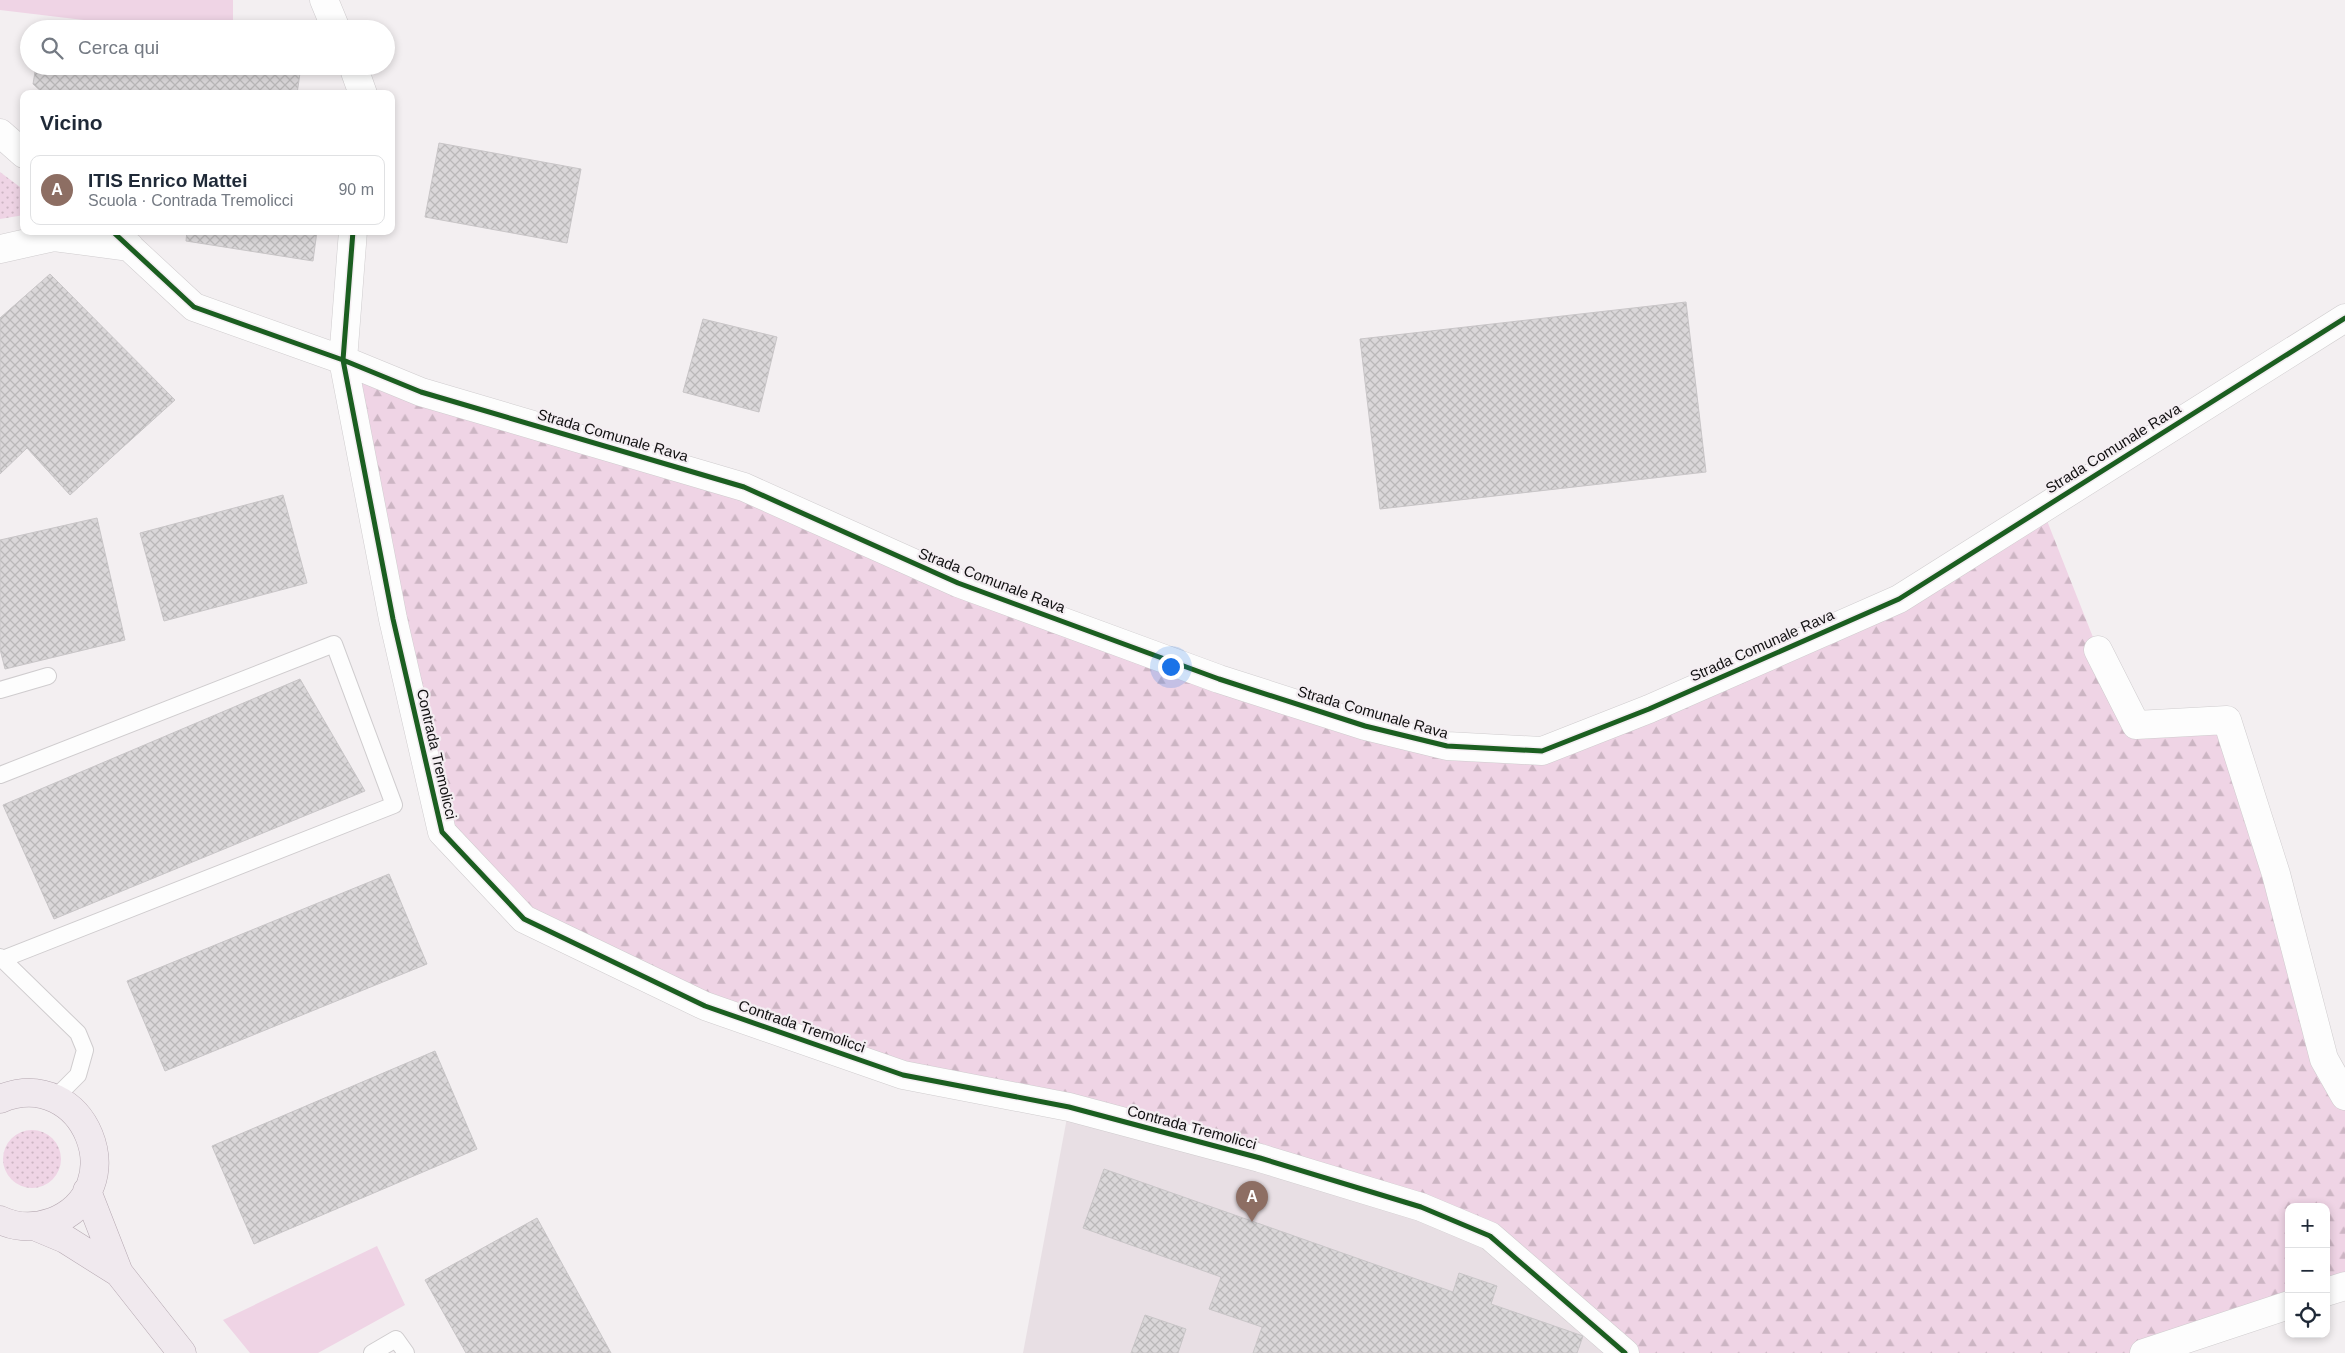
<!DOCTYPE html>
<html lang="it">
<meta charset="utf-8">
<style>
:root{--surface:#fff;--page:#f2f2f3;--text:#1f2937;--muted:#747a83;--line:#e0e1e3;--accent:#0f766e}
body{margin:0;font-family:Helvetica,sans-serif;background:var(--page);color:var(--text)}
.controls{position:absolute;right:15px;bottom:15px;display:grid;overflow:hidden;border-radius:10px;box-shadow:0 2px 8px #0003}
.controls button{width:45px;height:45px;display:grid;place-items:center;padding:0;border:0;border-bottom:1px solid var(--line);background:var(--surface);color:var(--text);font:25px sans-serif}
.you{position:absolute;left:1170px;top:666px;width:18px;height:18px;margin:-12px;border:4px solid #fff;border-radius:50%;background:#1a73e8;box-shadow:0 0 0 8px #1a73e833}
.badge{display:grid;place-items:center;width:32px;height:32px;border-radius:50%;background:var(--accent);color:#fff;font-size:16px;font-weight:700}
.pin{position:absolute;translate:-50% -41px;filter:drop-shadow(0 1px 2px #0008)}
.pin::after{content:'';position:absolute;top:26px;width:18px;height:15px;background:inherit;clip-path:polygon(0 0,100% 0,50% 100%)}
.list{margin:0;padding:0;list-style:none}
h2{display:flex;justify-content:space-between;align-items:center;height:65px;margin:0;padding:0 20px;font-size:21px}
h2 small{font-size:16px;font-weight:400;color:var(--muted)}
.list li{display:grid;grid-template-columns:32px 1fr auto;gap:15px;align-items:center;box-sizing:border-box;height:70px;margin:0 10px 10px;padding:0 10px;border:1px solid var(--line);border-radius:10px}
.list b{display:block;font-size:19px;white-space:nowrap}
.list p{margin:0;font-size:16px;white-space:nowrap;color:var(--muted)}
.list em{font-size:16px;font-style:normal;color:var(--muted)}
.icon{flex:none;width:28px;height:28px;fill:none;stroke:currentColor;stroke-width:2;stroke-linecap:round;stroke-linejoin:round}
.map{position:relative;flex:none;width:2345px;height:1353px;overflow:hidden}
.search{position:absolute;background:var(--surface);box-shadow:0 2px 8px #0003;left:20px;top:20px;width:375px;height:55px;display:flex;align-items:center;gap:12px;box-sizing:border-box;padding:0 18px;border-radius:28px;color:var(--muted);font-size:19px}
.panel{position:absolute;background:var(--surface);box-shadow:0 2px 8px #0003;left:20px;top:90px;width:375px;height:145px;border-radius:10px}
.map>svg:first-child{display:block}
.built{fill:#e8dfe4}
.grass{fill:url(#grass-dots)}
.forest{fill:url(#forest-firs)}
.green{fill:#efd4e5}
.building{fill:url(#building-cross-hatch);stroke:#c8c5c7}
.lines{fill:none;stroke-linecap:round;stroke-linejoin:round}
.lane-casing{stroke:#cfccce;stroke-width:18}
.street-casing{stroke:#cfccce;stroke-width:29}
.primary-casing{stroke:#b5a8b1;stroke-width:29}
.lane{stroke:#fdfdfd;stroke-width:16}
.street{stroke:#fdfdfd;stroke-width:28}
.primary{stroke:#f0e9ee;stroke-width:28}
.cycleway-casing{stroke:#f4eef2;stroke-width:8}
.cycleway{stroke:#1b5e20;stroke-width:5}
.labels{text-anchor:middle;dominant-baseline:central;stroke-width:4.5;stroke-linejoin:round;paint-order:stroke}
.street-label{font-size:15px;fill:#111011;stroke:#f4eef2}
</style>
<div class="map">
<svg width="2345" height="1353" viewBox="0 0 2345 1353">
<defs>
<pattern id="grass-dots" width="8" height="8" patternUnits="userSpaceOnUse" patternTransform="scale(1.25)"><rect width="8" height="8" fill="#efd4e5"/><path d="M2 2h.1M6 6h.1" fill="none" stroke="#ccb5c3" stroke-width="1.8" stroke-linecap="round"/></pattern>
<pattern id="forest-firs" width="22" height="20" patternUnits="userSpaceOnUse" patternTransform="scale(1.25)"><rect width="22" height="20" fill="#efd4e5"/><path d="M5 1l3.5 6h-7zM16 11l3.5 6h-7z" fill="#ccb5c3"/></pattern>
<pattern id="building-cross-hatch" width="8" height="8" patternUnits="userSpaceOnUse" patternTransform="scale(1.25)"><rect width="8" height="8" fill="#dad7d9"/><path d="M0 0l8 8M0 8l8-8" fill="none" stroke="#bab8b9"/></pattern>
</defs>
<rect width="100%" height="100%" fill="#f3eff1"/>
<path class="built" d="M 1069,1107 L 1490,1236 L 1625,1353 L 1023,1353 Z"/>
<path class="grass" d="M 0,172 L 24,190 L 24,215 L 0,219 Z
M3 1159a29 29 0 1 1 58 0a29 29 0 1 1-58 0Z"/>
<path class="forest" d="M 343,360 L 744,487 L 1365,726 L 1542,751 L 1899,599 L 2042,508 L 2098,650 L 2136,725 L 2227,720 L 2345,1096 L 2345,1286 L 2326,1292 L 2326,1207 L 2289,1207 L 2289,1305 L 2144,1353 L 1625,1353 L 1490,1236 L 1421,1207 L 902,1075 L 524,919 L 442,832 Z"/>
<path class="green" d="M 0,0 L 233,0 L 233,29 L 159,29 L 0,10 Z
M 377,1246 L 405,1305 L 318,1353 L 250,1353 L 223,1320 Z"/>
<path class="building" d="M 36,66 L 255,66 L 300,73 L 297,94 L 44,94 L 33,84 Z
M 439,143 L 581,169 L 567,243 L 425,217 Z
M 187,231 L 317,231 L 313,261 L 186,241 Z
M 50,274 L 175,400 L 70,495 L 27,448 L 0,474 L 0,318 Z
M 1686,302 L 1706,472 L 1380,509 L 1360,339 Z
M 703,319 L 777,337 L 759,412 L 683,392 Z
M 283,495 L 307,583 L 164,621 L 140,533 Z
M 97,518 L 125,640 L 5,669 L 0,649 L 0,540 Z
M 300,679 L 365,791 L 54,919 L 3,805 Z
M 389,874 L 427,964 L 165,1071 L 127,981 Z
M 435,1051 L 477,1149 L 254,1244 L 212,1146 Z
M 1104,1169 L 1453,1292 L 1459,1273 L 1497,1286 L 1491,1304 L 1583,1336 L 1577,1353 L 1253,1353 L 1262,1327 L 1209,1309 L 1221,1277 L 1083,1228 Z
M 537,1218 L 611,1353 L 466,1353 L 425,1280 Z
M 1145,1315 L 1186,1329 L 1178,1353 L 1131,1353 Z"/>
<g class="lines">
<g class="lane-casing">
<path id="lane" d="M 0,690 L 48,676
M 0,775 L 334,644 L 394,805 L 3,959
M 0,957 L 78,1033 L 85,1050 L 78,1075 L 55,1098
M 372,1353 L 396,1339 L 406,1353"/>
</g>
<g class="street-casing">
<path id="street" d="M 324,0 L 336,29
M 353,66 L 363,94
M 0,133 L 24,154
M 112,231 L 194,307 L 343,360 L 421,392 L 744,487 L 958,583 L 1219,679 L 1365,726 L 1447,746 L 1542,751 L 1649,709 L 1899,599 L 2345,318
M 353,231 L 343,360 L 393,619 L 442,832 L 524,919 L 705,1006 L 903,1075 L 1069,1107 L 1260,1158 L 1421,1207 L 1490,1236 L 1625,1353
M 0,249 L 54,237 L 130,247
M 2098,650 L 2136,725 L 2227,720 L 2276,874 L 2324,1059 L 2345,1096
M 2326,1292 L 2345,1286
M 2144,1353 L 2289,1305"/>
</g>
<g class="primary-casing">
<path id="primary" d="M 0,1099 C 85,1064 135,1190 52,1222 C 35,1228 17,1228 0,1220
M 87,1191 L 119,1273 L 182,1353
M 34,1226 L 65,1239 L 119,1273"/>
</g>
<use href="#lane" class="lane"/>
<use href="#street" class="street"/>
<use href="#primary" class="primary"/>
<g class="cycleway-casing">
<path id="cycleway" d="M 112,231 L 194,307 L 343,360 L 421,392 L 744,487 L 958,583 L 1219,679 L 1365,726 L 1447,746 L 1542,751 L 1649,709 L 1899,599 L 2345,318
M 353,231 L 343,360 L 393,619 L 442,832 L 524,919 L 705,1006 L 903,1075 L 1069,1107 L 1260,1158 L 1421,1207 L 1490,1236 L 1625,1353"/>
</g>
<use href="#cycleway" class="cycleway"/>
</g>
<g class="labels">
<g class="street-label">
<text transform="translate(613 435) rotate(16)">Strada Comunale Rava</text>
<text transform="translate(2113 448) rotate(-32)">Strada Comunale Rava</text>
<text transform="translate(992 580) rotate(21)">Strada Comunale Rava</text>
<text transform="translate(1762 645) rotate(-24)">Strada Comunale Rava</text>
<text transform="translate(1373 712) rotate(16)">Strada Comunale Rava</text>
<text transform="translate(437 754) rotate(77)">Contrada Tremolicci</text>
<text transform="translate(802 1026) rotate(19)">Contrada Tremolicci</text>
<text transform="translate(1192 1127) rotate(15)">Contrada Tremolicci</text>
</g>
</g>
</svg>
<div class="controls">
<button>+</button>
<button>−</button>
<button><svg class="icon" aria-label="locate" viewBox="0 0 24 24"><circle cx="12" cy="12" r="6"/><path d="M12 2v4M12 18v4M2 12h4M18 12h4"/></svg></button>
</div>
<div class="you"></div>
<div class="pin badge" style="left:1252px;top:1222px;background:#8d6e63">A</div>
<div class="search"><svg class="icon" aria-label="search" viewBox="0 0 24 24"><circle cx="10" cy="10" r="6"/><path d="M15 15l6 6"/></svg>Cerca qui</div>
<section class="panel">
<h2>Vicino<small></small></h2>
<ul class="list">
<li><span class="badge" style="background:#8d6e63">A</span><div><b>ITIS Enrico Mattei</b><p>Scuola · Contrada Tremolicci</p></div><em>90 m</em></li>
</ul>
</section>
</div>
